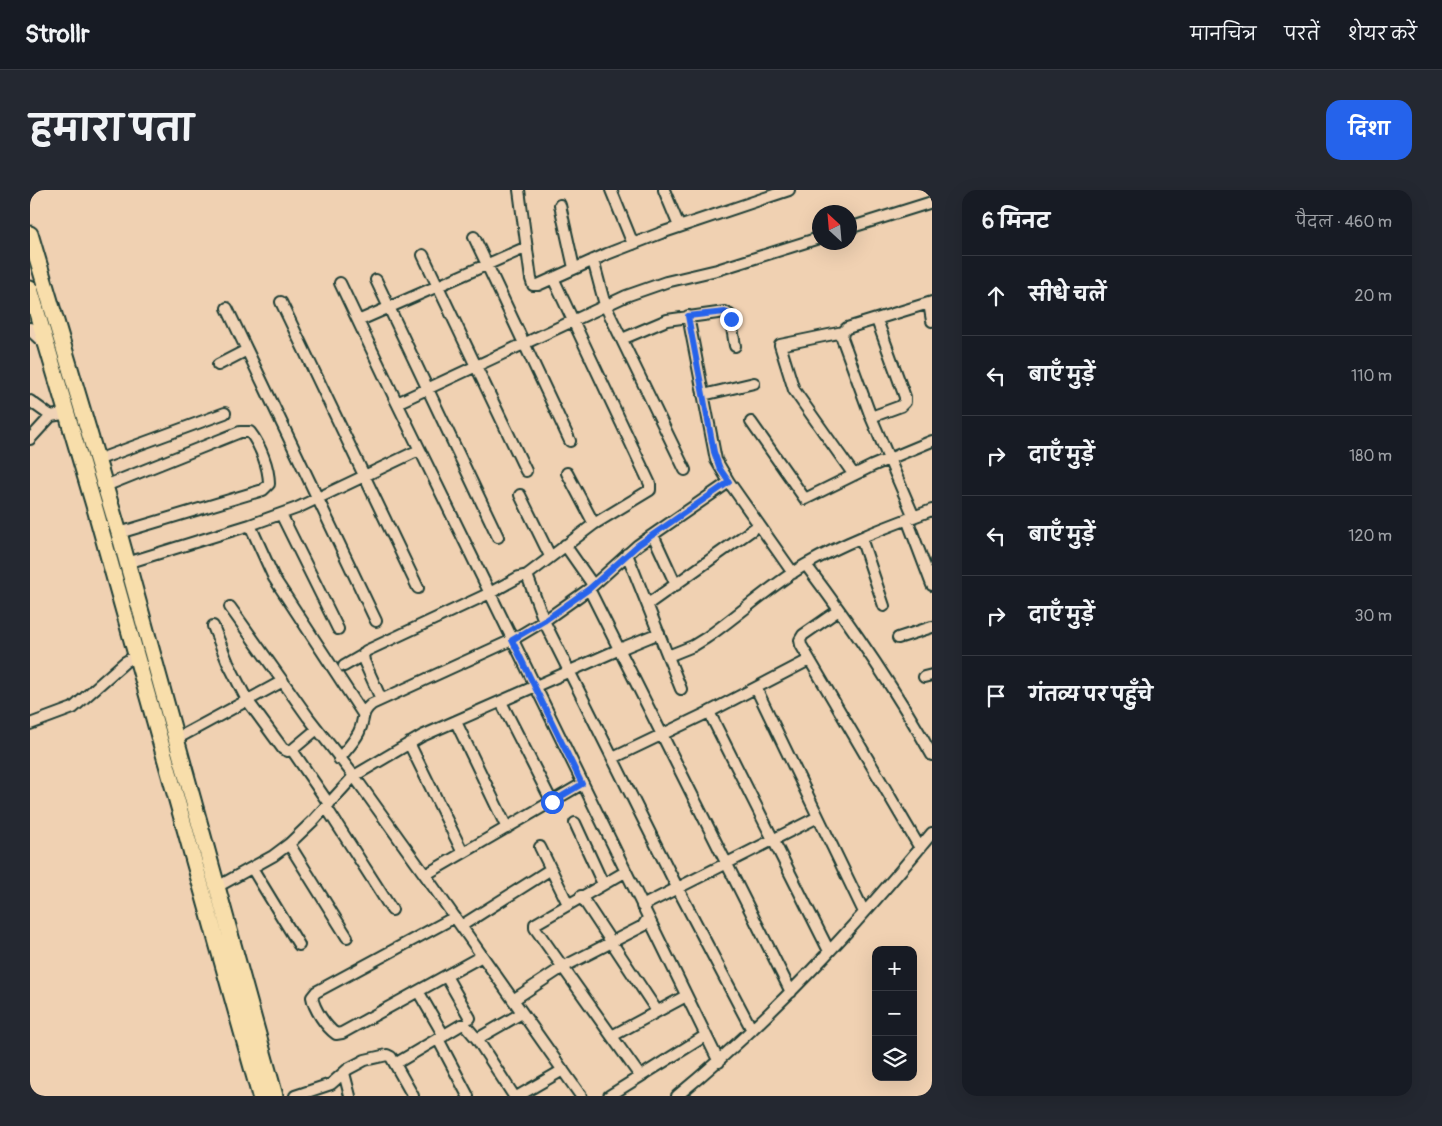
<!DOCTYPE html>
<html lang="hi">
<meta charset="utf-8">
<style>
:root{--surface:#171b24;--page:#242831;--text:#f1f3f6;--muted:#9ea1a6;--line:#363941;--accent:#2563eb}
body{margin:0;font-family:Pangolin,"Playpen Sans Deva",sans-serif;background:var(--page);color:var(--text)}
.controls{position:absolute;right:15px;bottom:15px;display:grid;overflow:hidden;border-radius:10px;box-shadow:0 5px 20px #0002}
.controls button{width:45px;height:45px;display:grid;place-items:center;padding:0;border:0;border-bottom:1px solid var(--line);background:var(--surface);color:var(--text);font:25px sans-serif}
.compass{position:absolute;left:782px;top:15px;width:45px;height:45px;border-radius:50%;background:var(--surface);box-shadow:0 5px 20px #0002;rotate:334deg}
.stop{position:absolute;width:15px;height:15px;margin:-11px;border:4px solid #2563eb;border-radius:50%;background:#fff}
.stop.end{background:#2563eb;border-color:#fff;box-shadow:0 1px 5px #0008}
.list{margin:0;padding:0;list-style:none}
h2{display:flex;justify-content:space-between;align-items:center;height:65px;margin:0;padding:0 20px;font-size:21px}
h2 small{font-size:16px;font-weight:400;color:var(--muted)}
.list li{display:grid;grid-template-columns:32px 1fr auto;gap:15px;align-items:center;box-sizing:border-box;height:80px;padding:0 20px;border-top:1px solid var(--line)}
.list b{display:block;font-size:19px;white-space:nowrap}
.list em{font-size:16px;font-style:normal;color:var(--muted)}
.icon{flex:none;width:28px;height:28px;fill:none;stroke:currentColor;stroke-width:2;stroke-linecap:round;stroke-linejoin:round}
.map{position:relative;flex:none;width:902px;height:906px;overflow:hidden;border-radius:15px}
header{display:flex;align-items:center;gap:30px;box-sizing:border-box;height:70px;padding:0 25px;background:var(--surface);border-bottom:1px solid var(--line)}
header strong{font-size:24px}
nav{display:flex;gap:28px;margin-inline-start:auto;font-size:18px}
.intro{display:flex;align-items:center;justify-content:space-between;box-sizing:border-box;height:120px;padding:0 30px}
h1{margin:0;font-size:35px}
.button{padding:12px 22px;border-radius:15px;background:var(--accent);color:#fff;font-size:18px;font-weight:700}
main{display:flex;gap:30px;padding:0 30px}
aside{flex:1;background:var(--surface);border-radius:15px;box-shadow:0 5px 20px #0002}
.map>svg:first-child{display:block}
.lines{fill:none;stroke-linecap:round;stroke-linejoin:round}
.minor-casing{stroke:#1f3d34;stroke-width:14}
.tertiary-casing{stroke:#1f3d34;stroke-width:16}
.primary-casing{stroke:#1f3d34;stroke-width:19}
.minor{stroke:#f0d3b6;stroke-width:10}
.tertiary{stroke:#f0d3b6;stroke-width:12}
.primary{stroke:#f8deab;stroke-width:15}
.route{stroke:#2563eb;stroke-width:6}
</style>
<header>
<strong>Strollr</strong>
<nav><a>मानचित्र</a><a>परतें</a><a>शेयर करें</a></nav>
</header>
<div class="intro"><h1>हमारा पता</h1><a class="button">दिशा</a></div>
<main>
<div class="map">
<svg width="902" height="906" viewBox="0 0 902 906">
<rect width="100%" height="100%" fill="#f0d1b2"/>
<filter id="ink" filterUnits="userSpaceOnUse"><feTurbulence type="fractalNoise" baseFrequency=".02" numOctaves="2"/><feDisplacementMap in="SourceGraphic" scale="10" xChannelSelector="R" yChannelSelector="G"/><feConvolveMatrix kernelMatrix="1 2 1 2 8 2 1 2 1" color-interpolation-filters="sRGB"/></filter>
<g filter="url(#ink)">
<g class="lines">
<g class="minor-casing">
<path id="minor" d="M 489,0 L 501,89 L 503,95 L 508,95 L 577,64 L 631,43 L 759,0
M 581,0 L 603,54
M 634,0 L 649,36
M 530,15 L 544,78
M 819,38 L 902,12
M 444,47 L 540,251
M 393,65 L 496,281
M 563,70 L 575,115 L 655,280
M 346,90 L 468,347
M 310,93 L 367,213 L 596,106 L 636,92 L 687,80 L 789,48
M 251,112 L 388,398
M 899,113 L 902,131
M 197,118 L 346,431
M 658,126 L 686,270 L 699,292 L 763,383
M 328,131 L 497,57
M 813,142 L 750,155 L 764,200 L 824,285
M 592,149 L 637,130 L 695,122 L 700,125 L 705,156
M 188,175 L 217,160
M 673,205 L 724,193
M 0,211 L 21,226 L 38,223
M 367,213 L 689,872
M 841,227 L 871,216 L 875,212 L 875,207 L 847,130
M 721,232 L 775,309 L 842,276 L 902,251
M 0,249 L 21,226
M 67,270 L 195,223
M 537,283 L 564,334
M 75,296 L 210,242 L 220,242 C 230,255 239,277 239,294 L 233,300 L 89,343
M 490,305 L 520,366
M 251,324 L 308,439
M 884,327 L 841,227 L 812,148 L 813,142 L 817,138 L 902,112
M 877,329 L 902,395
M 220,335 L 244,388 L 333,524
M 623,345 L 646,395
M 831,348 L 854,416
M 535,355 L 563,395
M 597,364 L 651,499
M 97,373 L 220,335 L 267,318 L 389,260
M 776,375 C 822,436 865,499 902,565
M 497,385 L 514,431 L 648,699 L 722,840
M 559,399 L 761,802
M 618,414 L 729,335
M 200,417 L 278,527 L 324,586 L 395,685 L 551,906
M 809,420 L 773,445 L 770,450 L 771,455 L 890,658
M 183,436 L 198,473 L 217,510 L 253,559 L 258,561 L 262,560 L 287,539
M 868,448 L 902,437
M 638,466 L 663,456 L 676,448 C 709,425 741,395 775,375 C 815,352 859,336 902,320
M 314,476 L 333,465
M 894,487 L 902,485
M 726,498 L 834,722
M 351,509 L 334,471 L 333,465 L 336,461 L 460,403 L 489,387 L 497,385 L 564,334 L 620,300 L 620,294 L 523,88
M 471,512 L 522,612
M 679,522 L 799,761
M 426,532 L 477,638
M 0,534 L 43,518 L 95,472 L 107,465
M 146,549 L 253,491
M 379,553 L 433,663
M 262,560 L 299,614
M 583,568 L 679,522 L 779,470
M 309,569 C 316,560 324,552 329,542 C 335,530 330,523 342,514 L 482,450 L 514,431 L 559,399 L 608,355 L 699,292
M 296,617 L 362,720
M 545,633 L 573,694
M 259,654 L 317,747
M 510,657 L 538,714
M 222,678 L 269,755
M 595,682 L 505,734 L 505,738 L 610,886
M 395,685 L 552,594
M 187,697 L 243,666 L 259,654 L 284,630 L 324,586 L 392,546 L 590,459 L 629,443
M 551,706 L 627,821
M 612,716 L 788,627
M 425,727 L 286,802 L 282,807 C 284,819 296,837 306,844 L 312,843 L 452,766
M 431,736 L 521,679
M 416,786 L 440,828
M 388,801 L 414,846
M 483,810 L 533,777 L 613,736 L 618,728
M 582,846 L 656,806
M 408,849 L 438,906
M 447,849 L 492,823
M 365,874 L 431,835 L 435,835 L 447,849 L 484,906
M 314,883 L 320,906
M 265,906 L 301,894 L 318,879 L 335,870 L 357,865 L 361,867 L 383,906
M 488,906 L 533,880
M 579,906 L 675,846
M 647,906 C 742,828 824,738 902,643"/>
</g>
<g class="tertiary-casing">
<path id="tertiary" d="M 0,139 L 18,156"/>
</g>
<g class="primary-casing">
<path id="primary" d="M 0,44 L 89,343 L 245,906
M 0,99 L 66,322 L 230,906"/>
</g>
<use href="#minor" class="minor"/>
<use href="#tertiary" class="tertiary"/>
<use href="#primary" class="primary"/>
</g>
</g>
<g class="lines" filter="url(#ink)">
<path class="route" d="M 522,612 L 552,594 L 482,450 L 514,431 L 559,399 L 608,355 L 699,292 L 690,279 L 684,262 L 658,126 L 695,122 L 698,123 L 701,129"/>
</g>
</svg>
<div class="controls">
<button>+</button>
<button>−</button>
<button><svg class="icon" aria-label="layers" viewBox="0 0 24 24"><path d="M12 4l9 5-9 5-9-5zM3 14l9 5 9-5"/></svg></button>
</div>
<svg class="compass" viewBox="-18 -18 36 36"><path d="M0-13l5 13h-10z" fill="#e53935"/><path d="M0 13l5-13h-10z" fill="#9ea1a6"/></svg>
<div class="stop" style="left:522px;top:612px"></div>
<div class="stop end" style="left:701px;top:129px"></div>
</div>
<aside>
<h2>6 मिनट<small>पैदल · 460 m</small></h2>
<ul class="list">
<li><svg class="icon" aria-label="ahead" viewBox="0 0 24 24"><path d="M12 20V5M6 11l6-6 6 6"/></svg><div><b>सीधे चलें</b></div><em>20 m</em></li>
<li><svg class="icon" aria-label="left" viewBox="0 0 24 24"><path d="M17 20v-9H6M10 6l-5 5 5 5"/></svg><div><b>बाएँ मुड़ें</b></div><em>110 m</em></li>
<li><svg class="icon" aria-label="right" viewBox="0 0 24 24"><path d="M7 20v-9h11M14 6l5 5-5 5"/></svg><div><b>दाएँ मुड़ें</b></div><em>180 m</em></li>
<li><svg class="icon" aria-label="left" viewBox="0 0 24 24"><path d="M17 20v-9H6M10 6l-5 5 5 5"/></svg><div><b>बाएँ मुड़ें</b></div><em>120 m</em></li>
<li><svg class="icon" aria-label="right" viewBox="0 0 24 24"><path d="M7 20v-9h11M14 6l5 5-5 5"/></svg><div><b>दाएँ मुड़ें</b></div><em>30 m</em></li>
<li><svg class="icon" aria-label="arrive" viewBox="0 0 24 24"><path d="M6 21V4h12l-3 4 3 4H6"/></svg><div><b>गंतव्य पर पहुँचे</b></div></li>
</ul>
</aside>
</main>
